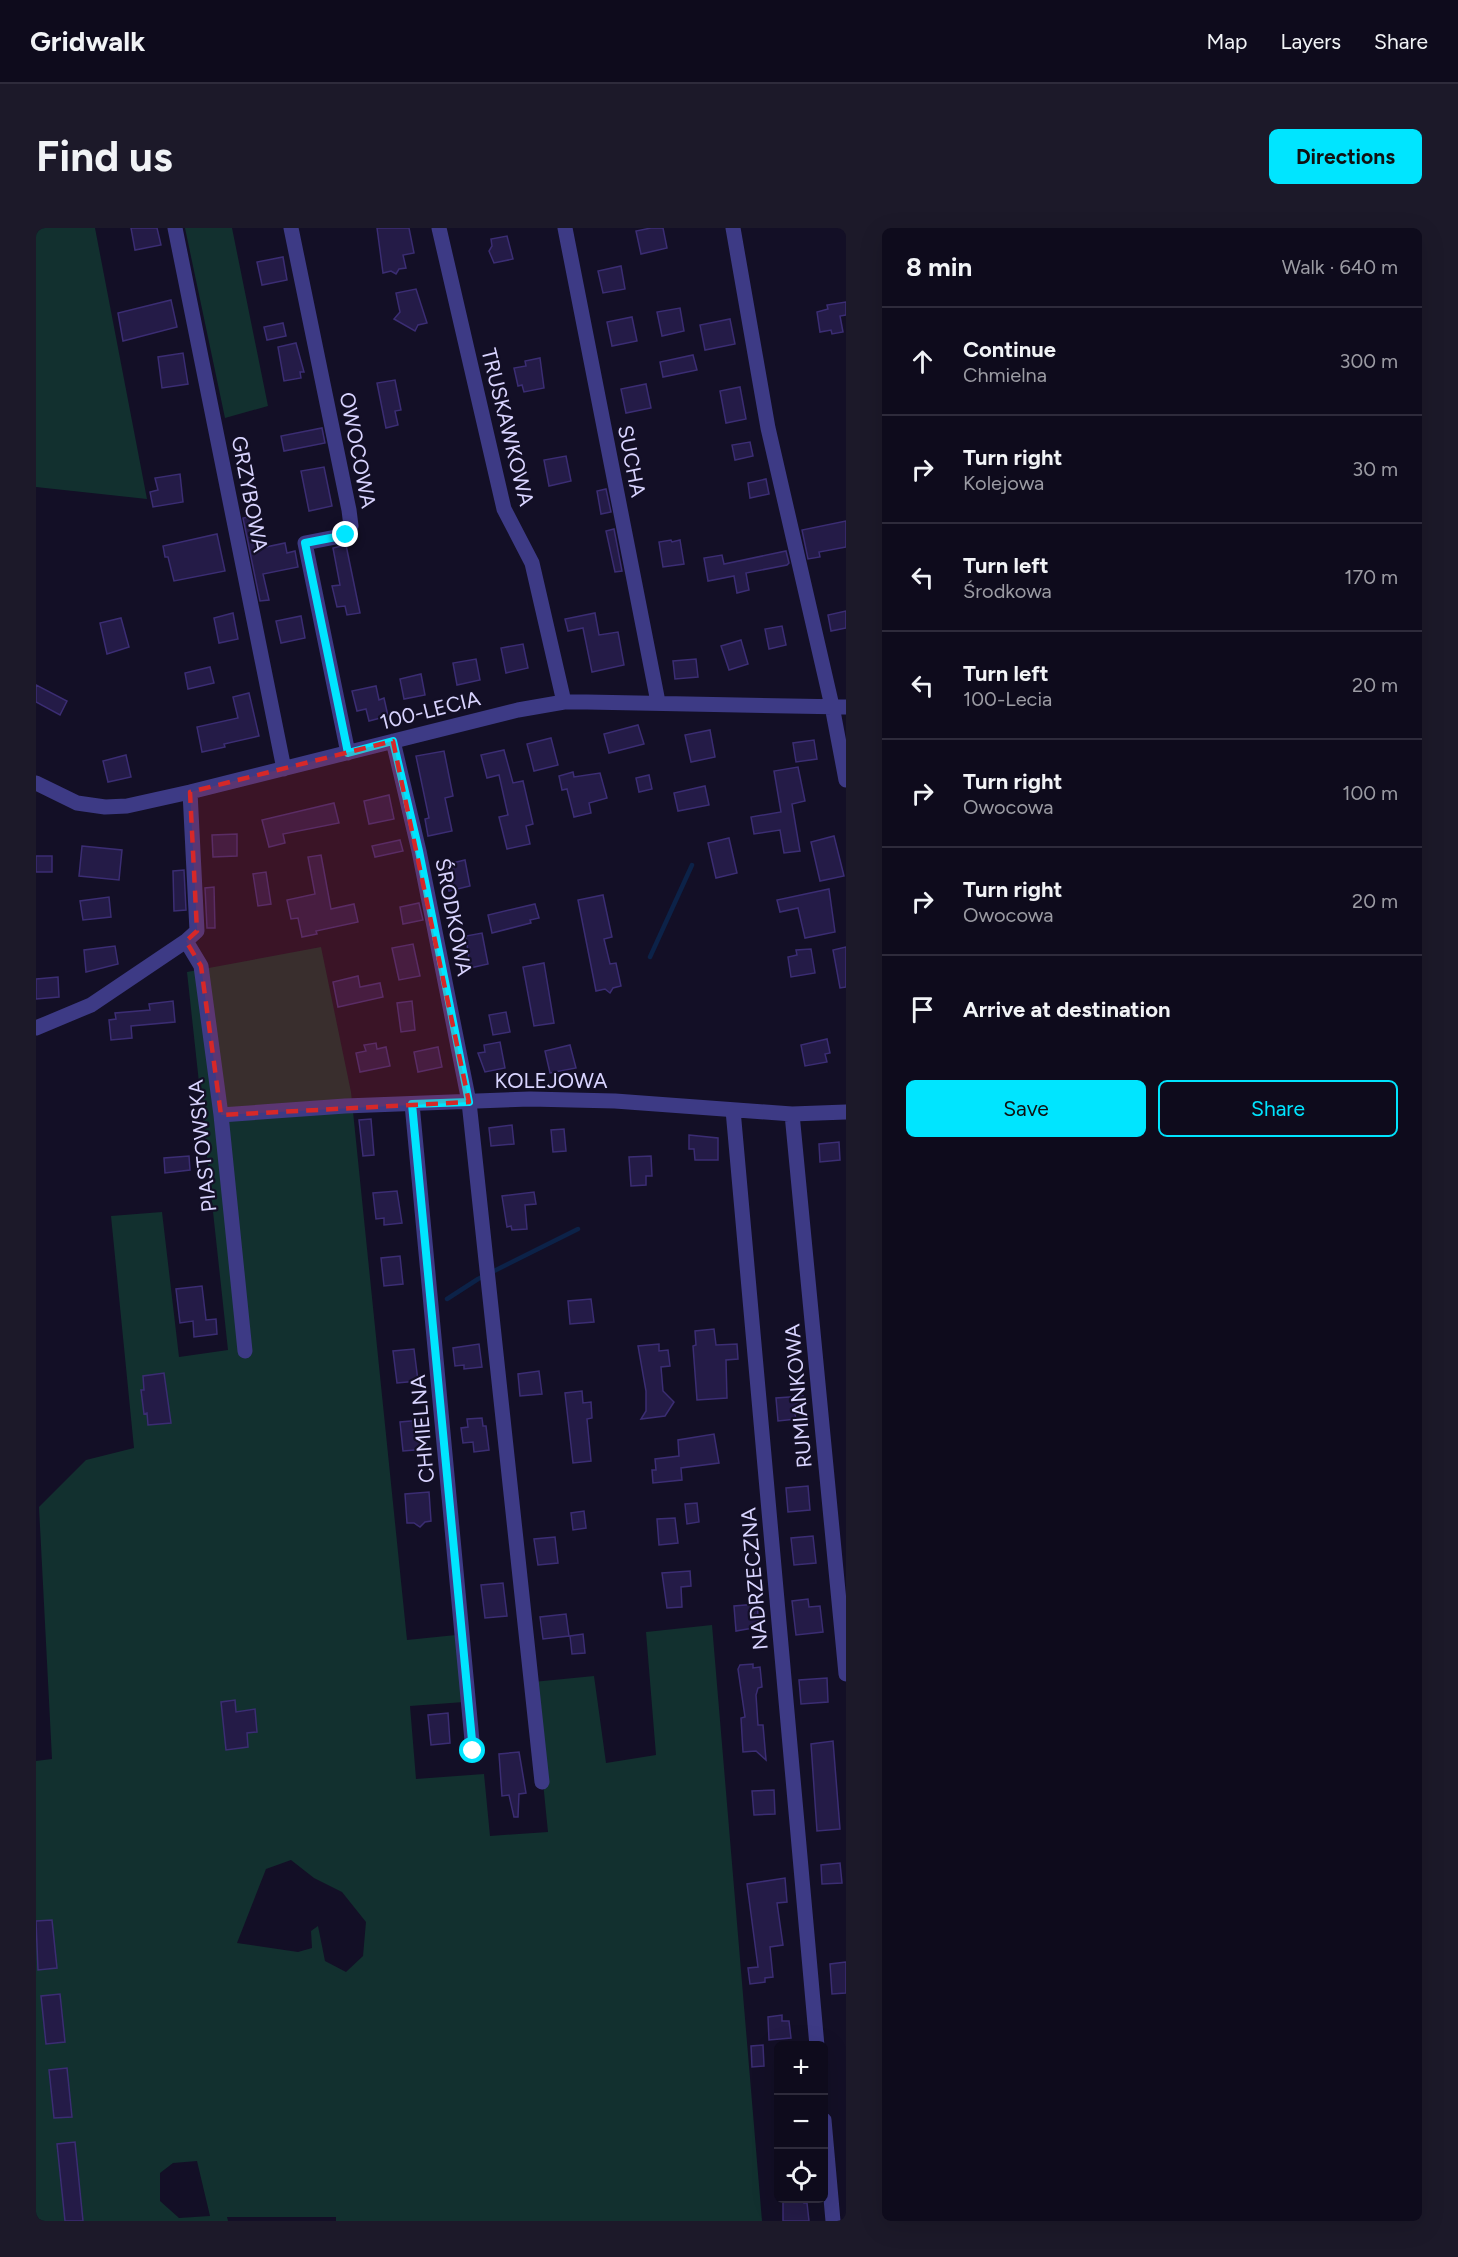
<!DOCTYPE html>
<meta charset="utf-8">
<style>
:root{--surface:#0e0b1c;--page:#1c1929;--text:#f1f3f6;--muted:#9b9ba3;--line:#2e2b3b;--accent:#00e5ff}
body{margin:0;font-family:Figtree,sans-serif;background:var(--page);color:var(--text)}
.controls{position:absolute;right:18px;bottom:18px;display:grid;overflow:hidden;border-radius:9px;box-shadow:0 6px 24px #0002}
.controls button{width:54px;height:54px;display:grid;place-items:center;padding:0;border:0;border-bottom:2px solid var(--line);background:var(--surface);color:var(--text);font:30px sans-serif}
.stop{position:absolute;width:18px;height:18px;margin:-14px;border:4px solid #00e5ff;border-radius:50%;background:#fff}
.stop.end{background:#00e5ff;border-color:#fff;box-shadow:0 2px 6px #0008}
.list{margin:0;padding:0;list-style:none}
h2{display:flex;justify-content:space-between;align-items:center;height:78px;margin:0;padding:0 24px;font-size:26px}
h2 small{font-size:20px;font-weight:400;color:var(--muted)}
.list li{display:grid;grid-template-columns:39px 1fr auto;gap:18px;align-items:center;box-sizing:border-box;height:108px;padding:0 24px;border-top:2px solid var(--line)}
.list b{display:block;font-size:22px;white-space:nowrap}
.list p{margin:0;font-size:20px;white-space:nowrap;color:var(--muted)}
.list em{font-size:20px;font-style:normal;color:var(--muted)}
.actions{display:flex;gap:12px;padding:18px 24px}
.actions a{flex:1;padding:14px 0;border:2px solid var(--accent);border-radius:9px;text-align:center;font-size:21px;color:var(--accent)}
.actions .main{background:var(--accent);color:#111}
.icon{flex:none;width:33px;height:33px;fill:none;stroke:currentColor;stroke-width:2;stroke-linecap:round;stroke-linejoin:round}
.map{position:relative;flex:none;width:810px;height:1993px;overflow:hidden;border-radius:9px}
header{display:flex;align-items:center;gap:36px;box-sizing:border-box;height:84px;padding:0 30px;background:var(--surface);border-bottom:2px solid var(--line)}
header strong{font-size:28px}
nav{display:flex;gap:33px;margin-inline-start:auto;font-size:21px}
.intro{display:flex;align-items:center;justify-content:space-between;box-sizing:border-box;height:144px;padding:0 36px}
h1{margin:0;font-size:42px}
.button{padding:15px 27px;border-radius:9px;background:var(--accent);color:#111;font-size:21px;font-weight:700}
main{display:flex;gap:36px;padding:0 36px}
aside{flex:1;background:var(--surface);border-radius:9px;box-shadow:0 6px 24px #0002}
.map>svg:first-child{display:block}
.green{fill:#12302f;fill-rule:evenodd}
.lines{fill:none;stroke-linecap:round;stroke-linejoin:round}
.stream{stroke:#0c2248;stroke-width:4.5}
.building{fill:#241b47;stroke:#3b2d73;stroke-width:1.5}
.minor{stroke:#3d3a85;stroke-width:15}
.route{stroke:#00e5ff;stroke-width:8}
.marked{fill:#d62828;fill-opacity:0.2;stroke:#d62828;stroke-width:4.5;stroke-dasharray:12 8;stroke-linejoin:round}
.labels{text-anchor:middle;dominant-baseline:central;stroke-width:4.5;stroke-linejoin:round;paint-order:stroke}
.street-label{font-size:21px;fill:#d9d4ff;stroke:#130f26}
</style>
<header>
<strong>Gridwalk</strong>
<nav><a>Map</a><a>Layers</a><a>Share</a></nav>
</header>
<div class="intro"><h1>Find us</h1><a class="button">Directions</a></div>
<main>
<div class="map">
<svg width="810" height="1993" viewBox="0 0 810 1993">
<rect width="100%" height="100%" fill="#130f26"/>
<path class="green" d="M 0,0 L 59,0 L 111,271 L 0,259 Z
M 149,0 L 196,0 L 232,178 L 189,190 Z
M 285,719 L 315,864 L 371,1412 L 420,1407 L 428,1474 L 374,1478 L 380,1551 L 448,1546 L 454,1608 L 512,1604 L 497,1454 L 558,1448 L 570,1535 L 620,1527 L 610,1404 L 676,1397 L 726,1993 L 300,1993 L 300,1989 L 191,1989 L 192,1993 L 0,1993 L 0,1533 L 16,1531 L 3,1279 L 50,1232 L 98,1220 L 75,988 L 126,984 L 143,1129 L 192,1122 L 151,744 ZM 255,1632 L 278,1650 L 306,1664 L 330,1694 L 327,1728 L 310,1744 L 289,1733 L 282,1698 L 275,1703 L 276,1720 L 262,1724 L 201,1715 L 230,1641 ZM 161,1933 L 174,1988 L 143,1990 L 124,1973 L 124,1945 L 137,1935 Z"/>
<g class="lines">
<path class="stream" d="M 614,729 L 656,637
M 411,1071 L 442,1051 L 542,1001"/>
</g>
<path class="building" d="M 95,0 L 121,0 L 125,17 L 99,22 Z
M 341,0 L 373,0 L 378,25 L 367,27 L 370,40 L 363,41 L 360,46 L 355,43 L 347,45 Z
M 615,0 L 627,0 L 631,20 L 605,26 L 600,3 Z
M 471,8 L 477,31 L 458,35 L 453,23 L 456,18 L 455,11 Z
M 247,29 L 251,52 L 226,57 L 221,34 Z
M 585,38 L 589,61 L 567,65 L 562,43 Z
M 380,61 L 391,95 L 382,97 L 379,103 L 358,91 L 364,84 L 360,65 Z
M 135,72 L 141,99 L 87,113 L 82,85 Z
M 810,74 L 810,87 L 804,88 L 807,104 L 796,106 L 795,102 L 784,104 L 781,84 L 792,81 L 791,77 Z
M 644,80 L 648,103 L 626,108 L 621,84 Z
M 596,89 L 601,113 L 576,118 L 571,94 Z
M 694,91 L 699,116 L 669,122 L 664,97 Z
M 247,95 L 250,108 L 231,112 L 228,99 Z
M 260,115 L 268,144 L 264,144 L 265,150 L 248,153 L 242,119 Z
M 147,125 L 152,156 L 126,160 L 122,129 Z
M 657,127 L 661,142 L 627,149 L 624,134 Z
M 504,130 L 508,160 L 488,164 L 486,157 L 482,158 L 478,140 L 490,138 L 489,133 Z
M 359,152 L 365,182 L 359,183 L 362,197 L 350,200 L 341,155 Z
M 610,156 L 615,180 L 590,185 L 585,161 Z
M 704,159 L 710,191 L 690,195 L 684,163 Z
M 286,200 L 289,215 L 248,223 L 245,208 Z
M 714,214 L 717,228 L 699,232 L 696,217 Z
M 530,228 L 535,253 L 513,258 L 508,232 Z
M 288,239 L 296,278 L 273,283 L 265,243 Z
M 144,246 L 147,274 L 117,279 L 114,264 L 122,262 L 119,250 Z
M 730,251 L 733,266 L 714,270 L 712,255 Z
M 570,261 L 575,284 L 565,286 L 561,263 Z
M 218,288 L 225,320 L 249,315 L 251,325 L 259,323 L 262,339 L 227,346 L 233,372 L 224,373 L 207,290 Z
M 810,293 L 810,319 L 783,324 L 784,329 L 772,331 L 766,302 Z
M 578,301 L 586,343 L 579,344 L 570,303 Z
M 181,306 L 189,343 L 138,353 L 132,329 L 129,329 L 127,318 Z
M 635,312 L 636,314 L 644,312 L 648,336 L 627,339 L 623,314 Z
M 310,317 L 324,385 L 311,387 L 309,378 L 301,379 L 296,358 L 304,357 L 297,320 Z
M 750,323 L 753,335 L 751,337 L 710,345 L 713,362 L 701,365 L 698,348 L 672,353 L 668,330 L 686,327 L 688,336 Z
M 810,383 L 810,400 L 795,403 L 792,387 Z
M 197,385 L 202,411 L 183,415 L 178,390 Z
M 559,385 L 563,407 L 582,404 L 588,437 L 556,444 L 547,400 L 532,403 L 529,391 Z
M 265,388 L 269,410 L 245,415 L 240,393 Z
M 85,390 L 93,419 L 71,426 L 64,395 Z
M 746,398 L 750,417 L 733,421 L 729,401 Z
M 705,412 L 712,436 L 693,442 L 685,418 Z
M 487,416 L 492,440 L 470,445 L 465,420 Z
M 440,431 L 444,452 L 421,457 L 417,435 Z
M 660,431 L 662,449 L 639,451 L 637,433 Z
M 174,439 L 178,455 L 152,461 L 149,445 Z
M 385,446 L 389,467 L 368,471 L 364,451 Z
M 0,457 L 31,473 L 24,487 L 0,474 Z
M 340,458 L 343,472 L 348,470 L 352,488 L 333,493 L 330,481 L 321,483 L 316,463 Z
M 213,465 L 223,508 L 188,516 L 189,519 L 166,524 L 161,499 L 202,490 L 197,469 Z
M 602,497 L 608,516 L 573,525 L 568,506 Z
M 674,502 L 679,529 L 655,534 L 649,507 Z
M 515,510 L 522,537 L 498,543 L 491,516 Z
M 778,512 L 781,531 L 760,534 L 757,515 Z
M 468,522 L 477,555 L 487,553 L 497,596 L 490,598 L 494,616 L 471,621 L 463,589 L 472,587 L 463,547 L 451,550 L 445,527 Z
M 408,523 L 417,568 L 409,570 L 416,603 L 392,608 L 389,591 L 393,590 L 380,528 Z
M 90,527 L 95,549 L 72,554 L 67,533 Z
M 762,539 L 769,573 L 756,576 L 764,623 L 748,625 L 744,602 L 718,606 L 715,589 L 745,584 L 738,543 Z
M 537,544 L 538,549 L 564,545 L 571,570 L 553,575 L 555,585 L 538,589 L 531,561 L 526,562 L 523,548 Z
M 613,547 L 616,561 L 603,564 L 600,550 Z
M 669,558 L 673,577 L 642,583 L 638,565 Z
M 353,567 L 358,591 L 333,596 L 328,573 Z
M 298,575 L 303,595 L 247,606 L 249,615 L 233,619 L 226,592 Z
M 201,606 L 201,628 L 177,629 L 176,607 Z
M 798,608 L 808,648 L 784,653 L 775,614 Z
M 693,610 L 701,645 L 680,650 L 672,615 Z
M 364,612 L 367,623 L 339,629 L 336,618 Z
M 46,618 L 86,622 L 83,652 L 43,648 Z
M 285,627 L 295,681 L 318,676 L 322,694 L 280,703 L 281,706 L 266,709 L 262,690 L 255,691 L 251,672 L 279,666 L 272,629 Z
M 0,628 L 16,628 L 16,644 L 0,644 Z
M 429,632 L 434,658 L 413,663 L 408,637 Z
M 148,642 L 150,682 L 138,683 L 137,643 Z
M 230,644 L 235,676 L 222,678 L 217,646 Z
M 178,659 L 179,700 L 171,700 L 169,660 Z
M 793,661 L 799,704 L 769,710 L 762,680 L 744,684 L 741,672 Z
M 567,667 L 576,709 L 568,711 L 574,736 L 580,735 L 585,758 L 577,760 L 574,765 L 569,761 L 560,763 L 542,672 Z
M 73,669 L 75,689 L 47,692 L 44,673 Z
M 383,675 L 387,692 L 367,696 L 364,679 Z
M 499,676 L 503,690 L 494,692 L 495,695 L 456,705 L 452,687 Z
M 446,705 L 452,736 L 434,740 L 430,708 Z
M 377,716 L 384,748 L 363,752 L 356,720 Z
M 79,718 L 82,736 L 50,744 L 48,722 Z
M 810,719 L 810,759 L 804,760 L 797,722 Z
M 775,721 L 779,745 L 755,749 L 752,729 L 761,727 L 760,722 Z
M 508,735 L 518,795 L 498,798 L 487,739 Z
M 322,748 L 324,759 L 344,755 L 347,769 L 302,779 L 297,754 Z
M 22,749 L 23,769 L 0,771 L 0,751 Z
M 137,773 L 139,794 L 95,798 L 96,810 L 75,812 L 73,792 L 80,791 L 79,785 L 114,782 L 113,776 Z
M 376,773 L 379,802 L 365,804 L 361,775 Z
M 470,784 L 474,804 L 457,807 L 453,787 Z
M 791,811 L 794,825 L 789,826 L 791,834 L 769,838 L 765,817 Z
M 464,814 L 469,840 L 449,844 L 442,825 L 449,824 L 448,817 Z
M 340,815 L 341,821 L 350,819 L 354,838 L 324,844 L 320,825 L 330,823 L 328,817 Z
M 534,817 L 540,840 L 514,845 L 509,823 Z
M 402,819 L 406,839 L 382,844 L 378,824 Z
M 335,891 L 338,927 L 327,928 L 323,892 Z
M 476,897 L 478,916 L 455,918 L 453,900 Z
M 528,901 L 530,923 L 517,924 L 515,902 Z
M 653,907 L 682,910 L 682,932 L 659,932 L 658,921 L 653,921 Z
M 803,914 L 804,932 L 784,934 L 783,916 Z
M 153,928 L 154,942 L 129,945 L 128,930 Z
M 615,928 L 616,948 L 610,948 L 610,957 L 595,958 L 593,929 Z
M 361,963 L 366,995 L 348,997 L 348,990 L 340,991 L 337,965 Z
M 498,964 L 500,976 L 489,977 L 491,1001 L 476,1002 L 475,998 L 471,999 L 466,968 Z
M 364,1028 L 367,1056 L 348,1058 L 345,1030 Z
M 166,1058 L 170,1092 L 180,1091 L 181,1106 L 158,1109 L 157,1093 L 144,1095 L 140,1061 Z
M 555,1071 L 558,1094 L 534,1096 L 532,1073 Z
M 678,1101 L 680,1117 L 701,1116 L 702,1131 L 690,1132 L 691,1170 L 661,1172 L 657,1118 L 660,1117 L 659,1103 Z
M 443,1116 L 446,1139 L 428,1141 L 428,1137 L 419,1138 L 417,1120 Z
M 623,1116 L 623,1123 L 632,1122 L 634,1138 L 625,1139 L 627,1163 L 638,1174 L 629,1188 L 605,1191 L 610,1183 L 610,1163 L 602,1118 Z
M 378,1121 L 382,1153 L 361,1155 L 357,1123 Z
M 503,1143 L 506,1166 L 484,1168 L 482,1146 Z
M 128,1145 L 135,1195 L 112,1197 L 111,1185 L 108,1186 L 105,1162 L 108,1162 L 107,1148 Z
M 546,1163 L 547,1175 L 555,1174 L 556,1190 L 551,1191 L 555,1233 L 537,1235 L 529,1165 Z
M 767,1168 L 768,1185 L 759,1186 L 760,1191 L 742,1193 L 740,1170 Z
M 446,1190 L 447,1198 L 450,1198 L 453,1222 L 438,1224 L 437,1214 L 427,1215 L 425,1200 L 432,1199 L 431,1191 Z
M 386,1192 L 392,1221 L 367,1223 L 364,1194 Z
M 678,1206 L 683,1235 L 645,1240 L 646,1252 L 617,1255 L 616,1242 L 620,1242 L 619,1231 L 643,1228 L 642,1212 Z
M 772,1258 L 774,1282 L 752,1284 L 750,1260 Z
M 393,1264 L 395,1293 L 389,1294 L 384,1299 L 378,1295 L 371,1295 L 369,1266 Z
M 661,1275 L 663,1294 L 651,1296 L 649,1276 Z
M 548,1283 L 550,1300 L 537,1302 L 535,1285 Z
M 639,1290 L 642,1315 L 623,1317 L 621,1291 Z
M 777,1308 L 780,1335 L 758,1337 L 755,1310 Z
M 519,1309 L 522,1335 L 502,1337 L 498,1311 Z
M 654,1343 L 655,1358 L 645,1359 L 646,1379 L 631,1380 L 626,1345 Z
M 467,1355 L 471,1388 L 449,1390 L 445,1357 Z
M 772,1371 L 773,1379 L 784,1378 L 787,1404 L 760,1407 L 756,1373 Z
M 721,1376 L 723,1399 L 700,1403 L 698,1378 Z
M 530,1386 L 533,1408 L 507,1411 L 504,1389 Z
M 547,1406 L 549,1425 L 536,1426 L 534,1408 Z
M 717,1436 L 717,1440 L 724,1439 L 726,1459 L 722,1460 L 720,1467 L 722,1497 L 727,1497 L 730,1532 L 720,1523 L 707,1524 L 705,1490 L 709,1489 L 702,1441 L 704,1437 Z
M 791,1450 L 792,1474 L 765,1476 L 763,1452 Z
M 199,1472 L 200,1484 L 219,1481 L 221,1504 L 211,1505 L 212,1519 L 190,1522 L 185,1474 Z
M 412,1485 L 414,1515 L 395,1517 L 392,1487 Z
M 797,1513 L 804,1601 L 781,1603 L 775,1516 Z
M 483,1524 L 490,1565 L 483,1566 L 482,1589 L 478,1589 L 473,1567 L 466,1568 L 463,1526 Z
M 738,1562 L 739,1586 L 718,1587 L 716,1563 Z
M 804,1635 L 806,1655 L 786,1656 L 785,1637 Z
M 749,1650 L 751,1674 L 741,1675 L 747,1717 L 734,1719 L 737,1749 L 729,1750 L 729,1754 L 714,1756 L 712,1740 L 722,1739 L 711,1656 Z
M 16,1692 L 21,1740 L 2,1742 L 0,1693 Z
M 810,1734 L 810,1765 L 796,1766 L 794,1736 Z
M 24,1766 L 29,1814 L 10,1816 L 5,1768 Z
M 746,1787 L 746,1793 L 753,1793 L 755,1810 L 733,1812 L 732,1789 Z
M 727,1817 L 728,1838 L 716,1839 L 715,1818 Z
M 31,1840 L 36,1889 L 18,1890 L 13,1842 Z
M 39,1914 L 47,1993 L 29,1993 L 21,1916 Z
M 747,1971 L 768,1971 L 768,1975 L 771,1975 L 773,1993 L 747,1993 Z"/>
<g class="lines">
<path class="minor" d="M 139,0 L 248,541
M 255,0 L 313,282 L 315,298 L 310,307 L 269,315 L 312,525
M 403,0 L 468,281 L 496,335 L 528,474
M 529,0 L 622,474
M 697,0 L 732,200 L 796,478 L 810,552
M 357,513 L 383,623 L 433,874 L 506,1554
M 0,555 L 41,575 L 69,579 L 91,578 L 154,564 L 482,482 L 528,474 L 551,474 L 810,479
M 150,713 L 165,738 L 185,887 L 209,1123
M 0,800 L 55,777 L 150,713 L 161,703 L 154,564
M 376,876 L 437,1523
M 697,882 L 781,1818
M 756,886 L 810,1446
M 185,887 L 309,878 L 494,871 L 579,873 L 756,886 L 810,884
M 788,1892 L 797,1993"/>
</g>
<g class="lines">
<path class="route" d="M 310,307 L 269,315 L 312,525 L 357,513 L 383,623 L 433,874 L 376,876 L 437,1523"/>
</g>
<path class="marked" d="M 357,513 L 433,874 L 185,887 L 165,738 L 150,713 L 161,703 L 154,564 Z"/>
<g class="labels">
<g class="street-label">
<text transform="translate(472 199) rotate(76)">TRUSKAWKOWA</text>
<text transform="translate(322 222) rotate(79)">OWOCOWA</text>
<text transform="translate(596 233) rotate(79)">SUCHA</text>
<text transform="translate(214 266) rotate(79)">GRZYBOWA</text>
<text transform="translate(394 482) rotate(-14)">100-LECIA</text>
<text transform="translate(418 689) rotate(79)">ŚRODKOWA</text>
<text x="515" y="852">KOLEJOWA</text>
<text transform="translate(166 918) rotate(-96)">PIASTOWSKA</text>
<text transform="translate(762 1168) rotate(-95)">RUMIANKOWA</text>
<text transform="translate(386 1201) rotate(-95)">CHMIELNA</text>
<text transform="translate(718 1351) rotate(-95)">NADRZECZNA</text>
</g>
</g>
</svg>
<div class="controls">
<button>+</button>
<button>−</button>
<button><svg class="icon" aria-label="locate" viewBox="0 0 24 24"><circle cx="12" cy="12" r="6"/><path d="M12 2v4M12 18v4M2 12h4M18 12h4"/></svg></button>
</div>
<div class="stop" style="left:437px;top:1523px"></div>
<div class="stop end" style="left:310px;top:307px"></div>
</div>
<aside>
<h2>8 min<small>Walk · 640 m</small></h2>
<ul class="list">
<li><svg class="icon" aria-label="ahead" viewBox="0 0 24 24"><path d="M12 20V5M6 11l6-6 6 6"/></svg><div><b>Continue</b><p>Chmielna</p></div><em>300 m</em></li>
<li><svg class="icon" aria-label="right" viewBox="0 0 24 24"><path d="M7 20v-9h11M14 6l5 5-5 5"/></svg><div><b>Turn right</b><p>Kolejowa</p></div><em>30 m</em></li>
<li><svg class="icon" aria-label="left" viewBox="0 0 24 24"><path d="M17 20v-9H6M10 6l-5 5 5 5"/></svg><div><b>Turn left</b><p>Środkowa</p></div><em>170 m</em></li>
<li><svg class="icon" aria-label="left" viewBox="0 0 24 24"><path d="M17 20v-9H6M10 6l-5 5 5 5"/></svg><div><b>Turn left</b><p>100-Lecia</p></div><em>20 m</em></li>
<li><svg class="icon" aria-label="right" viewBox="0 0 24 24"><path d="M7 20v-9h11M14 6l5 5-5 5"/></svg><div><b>Turn right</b><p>Owocowa</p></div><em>100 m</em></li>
<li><svg class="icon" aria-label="right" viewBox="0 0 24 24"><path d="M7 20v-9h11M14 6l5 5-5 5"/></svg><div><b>Turn right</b><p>Owocowa</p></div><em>20 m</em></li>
<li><svg class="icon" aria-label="arrive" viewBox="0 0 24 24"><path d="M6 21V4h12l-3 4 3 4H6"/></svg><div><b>Arrive at destination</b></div></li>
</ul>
<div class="actions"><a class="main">Save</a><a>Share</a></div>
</aside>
</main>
